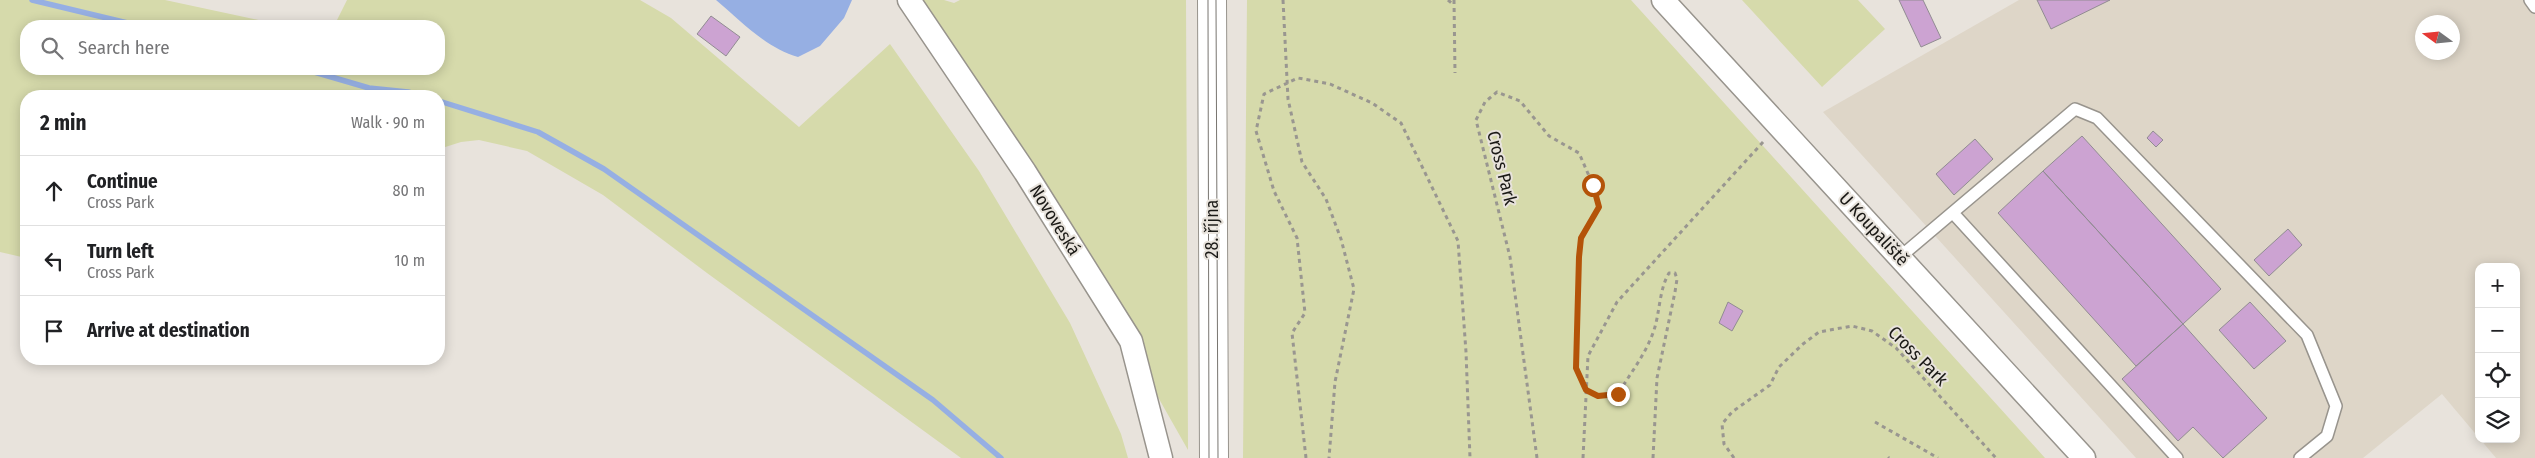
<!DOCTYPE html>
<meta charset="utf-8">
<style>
:root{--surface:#fff;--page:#f2f2f2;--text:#202124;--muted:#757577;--line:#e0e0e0}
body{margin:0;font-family:"Fira Sans Condensed",sans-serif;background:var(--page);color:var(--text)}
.controls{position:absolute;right:15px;bottom:15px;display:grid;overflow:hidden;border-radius:10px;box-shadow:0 2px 12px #0003}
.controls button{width:45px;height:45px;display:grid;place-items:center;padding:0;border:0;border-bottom:1px solid var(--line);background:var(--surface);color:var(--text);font:25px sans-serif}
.compass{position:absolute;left:2415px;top:15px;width:45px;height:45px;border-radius:50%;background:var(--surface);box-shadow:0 2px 12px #0003;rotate:285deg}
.stop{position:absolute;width:15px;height:15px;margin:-11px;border:4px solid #b45309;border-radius:50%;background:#fff}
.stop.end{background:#b45309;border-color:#fff;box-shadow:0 1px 5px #0008}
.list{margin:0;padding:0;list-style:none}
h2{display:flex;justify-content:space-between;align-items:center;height:65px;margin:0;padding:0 20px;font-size:21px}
h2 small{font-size:16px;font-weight:400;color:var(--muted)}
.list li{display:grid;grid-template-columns:32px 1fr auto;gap:15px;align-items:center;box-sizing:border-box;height:70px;padding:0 20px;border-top:1px solid var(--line)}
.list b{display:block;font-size:19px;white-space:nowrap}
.list p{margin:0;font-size:16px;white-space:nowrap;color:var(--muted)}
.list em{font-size:16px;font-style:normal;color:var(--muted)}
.icon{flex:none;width:28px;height:28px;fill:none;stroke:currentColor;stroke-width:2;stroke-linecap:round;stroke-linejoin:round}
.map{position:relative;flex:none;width:2535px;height:458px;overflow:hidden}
.search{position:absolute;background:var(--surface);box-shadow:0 2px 12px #0003;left:20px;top:20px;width:425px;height:55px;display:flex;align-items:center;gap:12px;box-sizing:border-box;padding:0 18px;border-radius:20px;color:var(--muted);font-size:19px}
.panel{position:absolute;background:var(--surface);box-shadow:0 2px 12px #0003;left:20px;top:90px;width:425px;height:275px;border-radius:20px}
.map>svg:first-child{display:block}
.built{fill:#ded6c8;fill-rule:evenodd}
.green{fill:#d6daab}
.water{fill:#96afe3}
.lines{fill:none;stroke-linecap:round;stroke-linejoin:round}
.stream{stroke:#96afe3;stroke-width:5.5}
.building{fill:#cca3d2;stroke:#918c92}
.lane-casing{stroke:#98948d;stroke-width:14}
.street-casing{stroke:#98948d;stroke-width:25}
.secondary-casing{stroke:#98948d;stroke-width:30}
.path{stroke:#999690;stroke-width:3;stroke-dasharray:4 4;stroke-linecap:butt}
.lane{stroke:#fff;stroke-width:11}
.street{stroke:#fff;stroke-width:22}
.secondary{stroke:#fff;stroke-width:28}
.tram{stroke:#787570;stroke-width:1}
.route{stroke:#b45309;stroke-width:6}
.labels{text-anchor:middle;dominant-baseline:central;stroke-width:4;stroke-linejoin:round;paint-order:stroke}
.street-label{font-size:18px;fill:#1a1916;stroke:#e8e3dc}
</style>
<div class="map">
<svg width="2535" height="458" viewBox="0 0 2535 458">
<rect width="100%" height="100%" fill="#e8e3dc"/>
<path class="built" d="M 2019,0 L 2535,0 L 2535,458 L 2496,458 L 2480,439 L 2516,439 L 2516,267 L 2479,267 L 2479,438 L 2442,394 L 2363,458 L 2136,458 L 1823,112 ZM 2422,22 L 2452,22 L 2452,52 L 2422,52 Z"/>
<path class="green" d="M 0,0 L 165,0 L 287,26 L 26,26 L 26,69 L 439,69 L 439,26 L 334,26 L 347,0 L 640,0 L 671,18 L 799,127 L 890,44 L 979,171 L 1070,323 L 1121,434 L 1128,458 L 961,458 L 707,273 L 603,195 L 527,151 L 479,140 L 461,142 L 439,149 L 439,96 L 26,96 L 26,258 L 0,252 Z
M 910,0 L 944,0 L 954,3 L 960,0 L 1186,0 L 1188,450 L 1027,166 Z
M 1247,0 L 1631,0 L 2045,458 L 1243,458 Z
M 1742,0 L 1858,0 L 1885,29 L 1822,87 Z"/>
<path class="water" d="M 716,0 L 852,0 L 844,18 L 820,46 L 798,57 C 766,48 741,21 716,0 Z"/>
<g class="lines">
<path class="stream" d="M 32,0 L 140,26
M 304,69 L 369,88 L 408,92 L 422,96
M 439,101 L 538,132 L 604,169 L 933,400 L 1001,458"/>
</g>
<path class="building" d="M 1899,0 L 1923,0 L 1941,38 L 1921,47 Z
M 2037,0 L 2110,0 L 2051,29 Z
M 711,16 L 740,37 L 726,56 L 697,34 Z
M 2153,131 L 2163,140 L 2156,147 L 2147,138 Z
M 2082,136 L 2221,289 L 2183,324 L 2043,171 Z
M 1975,139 L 1993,159 L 1954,195 L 1936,174 Z
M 2043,171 L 2183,324 L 2136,366 L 1998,213 Z
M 2288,229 L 2302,245 L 2269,276 L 2254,260 Z
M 1728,302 L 1743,311 L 1732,331 L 1719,323 Z
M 2250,302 L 2286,341 L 2254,369 L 2219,330 Z
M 2183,324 L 2267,418 L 2223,458 L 2193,427 L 2178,441 L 2122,379 Z"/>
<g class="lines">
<g class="lane-casing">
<path id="lane" d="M 2530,0 L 2535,7
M 1953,213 L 2177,458
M 1900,257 L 2075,109 L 2097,118 L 2307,335 L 2336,406 L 2327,436 L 2300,458"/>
</g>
<g class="street-casing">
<path id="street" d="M 909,0 L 1025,172 L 1131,341 L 1161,458
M 1663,0 L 2084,458"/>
</g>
<g class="secondary-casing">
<path id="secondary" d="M 1212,0 L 1214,458"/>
</g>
<path class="path" d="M 1283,0 L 1288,99 L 1302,162 L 1326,199 L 1341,239 L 1354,289 L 1335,382 L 1329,458
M 1448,0 L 1454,5
M 1454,0 L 1455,73
M 1875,422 L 1938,458
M 1888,457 L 1889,458
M 1306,458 L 1292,333 L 1305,313 L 1297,238 L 1274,191 L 1256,131 L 1264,94 L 1298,78 L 1330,84 L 1372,103 L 1401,123 L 1458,241 L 1466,352 L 1470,458
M 1537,458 L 1510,257 L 1476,120 L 1485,102 L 1497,92 L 1520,101 L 1549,136 L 1579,153 L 1593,185 L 1599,207 L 1581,238 L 1579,257 L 1576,368 L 1586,390 L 1598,396 L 1618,394 C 1631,372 1646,354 1654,330 C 1660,312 1659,290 1669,273 L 1675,273 L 1677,279 L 1675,292 L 1657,378 L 1653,458
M 1583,458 L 1588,356 L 1617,302 L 1764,141
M 1734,458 L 1724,444 L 1722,424 L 1732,412 L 1770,385 L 1779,367 L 1803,344 L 1819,332 L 1852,326 L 1872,331 L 1896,348 L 1996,458"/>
<use href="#lane" class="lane"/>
<use href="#street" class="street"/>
<use href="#secondary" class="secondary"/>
<path class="tram" d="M 1208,0 L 1209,458
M 1216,0 L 1218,458"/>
</g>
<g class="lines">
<path class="route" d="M 1593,185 L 1599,207 L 1581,238 L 1579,257 L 1576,368 L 1586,390 L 1598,396 L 1618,394"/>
</g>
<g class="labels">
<g class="street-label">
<text transform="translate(1502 168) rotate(76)">Cross Park</text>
<text transform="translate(1055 220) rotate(58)">Novoveská</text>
<text transform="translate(1212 229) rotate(-90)">28. října</text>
<text transform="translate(1874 229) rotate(47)">U Koupaliště</text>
<text transform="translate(1918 356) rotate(45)">Cross Park</text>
</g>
</g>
</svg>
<div class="controls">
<button>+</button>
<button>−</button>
<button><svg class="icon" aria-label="locate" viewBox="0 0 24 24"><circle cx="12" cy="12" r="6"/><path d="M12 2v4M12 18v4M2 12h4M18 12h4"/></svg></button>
<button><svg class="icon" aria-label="layers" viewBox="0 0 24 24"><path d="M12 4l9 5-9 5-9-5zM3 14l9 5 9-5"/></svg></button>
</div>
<svg class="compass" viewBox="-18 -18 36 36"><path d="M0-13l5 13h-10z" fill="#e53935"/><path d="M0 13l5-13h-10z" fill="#757577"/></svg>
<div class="stop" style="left:1593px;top:185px"></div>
<div class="stop end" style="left:1618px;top:394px"></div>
<div class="search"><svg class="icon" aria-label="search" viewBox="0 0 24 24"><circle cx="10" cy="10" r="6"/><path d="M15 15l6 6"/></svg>Search here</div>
<section class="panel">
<h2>2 min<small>Walk · 90 m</small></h2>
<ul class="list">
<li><svg class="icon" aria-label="ahead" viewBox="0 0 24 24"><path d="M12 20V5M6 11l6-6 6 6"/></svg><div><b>Continue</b><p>Cross Park</p></div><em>80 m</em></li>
<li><svg class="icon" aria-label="left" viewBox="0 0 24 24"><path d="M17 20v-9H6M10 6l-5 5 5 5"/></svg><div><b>Turn left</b><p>Cross Park</p></div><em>10 m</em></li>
<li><svg class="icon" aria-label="arrive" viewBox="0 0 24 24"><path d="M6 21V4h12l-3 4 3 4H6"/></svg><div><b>Arrive at destination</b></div></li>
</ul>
</section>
</div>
